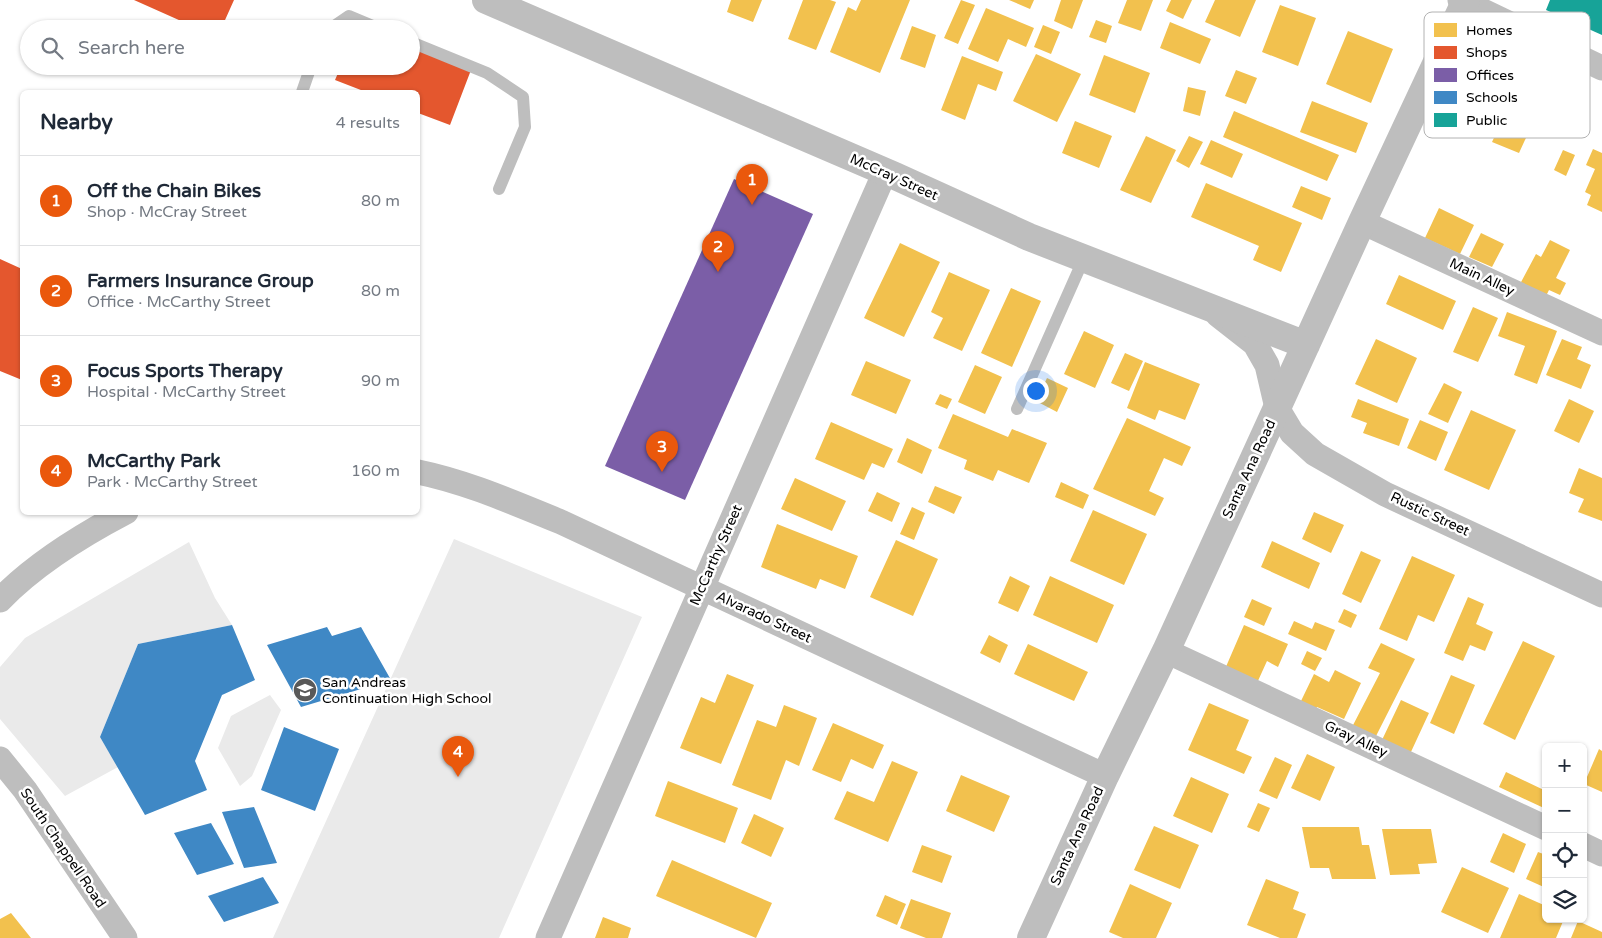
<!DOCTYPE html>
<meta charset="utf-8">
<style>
:root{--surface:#fff;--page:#f2f2f3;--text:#1f2937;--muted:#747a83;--line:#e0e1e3;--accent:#ea580c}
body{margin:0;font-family:"Varela Round",sans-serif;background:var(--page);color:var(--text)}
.controls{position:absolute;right:15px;bottom:15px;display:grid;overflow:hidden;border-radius:8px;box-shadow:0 1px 4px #0004}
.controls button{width:45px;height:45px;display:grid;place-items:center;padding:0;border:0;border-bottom:1px solid var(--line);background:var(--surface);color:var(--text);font:25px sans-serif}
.you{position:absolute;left:1035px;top:390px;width:18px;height:18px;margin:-12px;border:4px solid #fff;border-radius:50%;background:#1a73e8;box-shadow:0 0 0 8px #1a73e833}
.badge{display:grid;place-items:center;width:32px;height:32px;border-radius:50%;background:var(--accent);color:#fff;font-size:16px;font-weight:700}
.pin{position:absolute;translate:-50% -41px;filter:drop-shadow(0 1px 2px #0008)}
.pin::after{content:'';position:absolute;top:26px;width:18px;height:15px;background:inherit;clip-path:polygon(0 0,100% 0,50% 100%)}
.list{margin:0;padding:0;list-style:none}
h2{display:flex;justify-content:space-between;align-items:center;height:65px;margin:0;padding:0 20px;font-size:21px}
h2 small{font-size:16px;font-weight:400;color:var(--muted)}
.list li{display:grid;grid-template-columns:32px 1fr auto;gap:15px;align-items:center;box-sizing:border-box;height:90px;padding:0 20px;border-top:1px solid var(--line)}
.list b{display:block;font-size:19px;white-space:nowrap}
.list p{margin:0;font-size:16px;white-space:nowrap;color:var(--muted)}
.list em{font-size:16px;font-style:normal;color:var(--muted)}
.icon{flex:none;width:28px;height:28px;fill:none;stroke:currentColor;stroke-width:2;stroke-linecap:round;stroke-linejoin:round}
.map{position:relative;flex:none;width:1602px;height:938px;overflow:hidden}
.search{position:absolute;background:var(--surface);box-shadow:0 1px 4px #0004;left:20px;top:20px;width:400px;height:55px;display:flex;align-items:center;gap:12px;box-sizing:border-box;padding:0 18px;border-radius:28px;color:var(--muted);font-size:19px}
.panel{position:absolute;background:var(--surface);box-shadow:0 1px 4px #0004;left:20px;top:90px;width:400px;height:425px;border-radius:8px}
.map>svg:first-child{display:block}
.green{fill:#eaeaea}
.homes{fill:#f2c14e}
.shops{fill:#e4572e}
.offices{fill:#7b5ea7}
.schools{fill:#3f88c5}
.public{fill:#17a398}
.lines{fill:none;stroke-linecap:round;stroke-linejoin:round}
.service{stroke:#bebebe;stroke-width:12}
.minor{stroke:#bebebe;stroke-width:25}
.tertiary{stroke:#bebebe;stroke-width:28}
.labels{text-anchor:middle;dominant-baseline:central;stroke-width:5;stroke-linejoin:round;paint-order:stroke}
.street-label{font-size:14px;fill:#000;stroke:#fff}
.poi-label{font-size:14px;fill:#000;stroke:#fff;text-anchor:start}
.key{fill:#fff;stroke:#b2b2b2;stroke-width:1}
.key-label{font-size:14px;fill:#000}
</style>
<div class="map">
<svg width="1602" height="938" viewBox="0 0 1602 938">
<rect width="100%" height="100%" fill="#fff"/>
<path class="green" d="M 454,539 L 642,617 L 499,938 L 273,938 Z
M 189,542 L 215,598 L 232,625 L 138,644 L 100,737 L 118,767 L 65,796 L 0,719 L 0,667 L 25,638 Z
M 270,695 L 281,710 L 252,776 L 240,786 L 218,748 L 231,716 Z"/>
<path class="homes" d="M 731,0 L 762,0 L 753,22 L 727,12 Z
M 803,0 L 830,0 L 836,2 L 816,50 L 788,39 Z
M 861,0 L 910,0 L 880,73 L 830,52 L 848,7 L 856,11 Z
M 961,0 L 975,5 L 958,44 L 944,38 Z
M 1009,0 L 1034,0 L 1030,9 Z
M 1061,0 L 1083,0 L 1072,29 L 1054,21 Z
M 1127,0 L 1153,0 L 1141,31 L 1118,23 Z
M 1171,0 L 1192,0 L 1183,19 L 1166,11 Z
M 1215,0 L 1256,0 L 1240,37 L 1205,22 Z
M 1280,5 L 1316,18 L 1298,66 L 1262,52 Z
M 986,8 L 1034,28 L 1026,47 L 1008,39 L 998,62 L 968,49 Z
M 1096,20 L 1112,26 L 1106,43 L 1089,37 Z
M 1170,22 L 1211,39 L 1200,64 L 1160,48 Z
M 1043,25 L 1060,32 L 1051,54 L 1034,47 Z
M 912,26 L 936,35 L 925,68 L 900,59 Z
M 1348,31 L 1393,49 L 1371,103 L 1326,84 Z
M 1036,54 L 1081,74 L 1057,122 L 1013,101 Z
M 1104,55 L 1150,73 L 1135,113 L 1089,95 Z
M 962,56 L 1003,72 L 996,91 L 978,84 L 965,120 L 941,110 Z
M 1236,70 L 1257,78 L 1246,104 L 1225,96 Z
M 1493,82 L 1542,103 L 1519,153 L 1492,142 L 1501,123 L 1479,113 Z
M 1188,87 L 1206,91 L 1200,116 L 1183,111 Z
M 1312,101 L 1368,123 L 1356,153 L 1300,132 Z
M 1234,111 L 1339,155 L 1327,181 L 1223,137 Z
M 1075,121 L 1112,136 L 1099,168 L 1062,153 Z
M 1146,136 L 1176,150 L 1151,203 L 1120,190 Z
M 1189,136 L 1203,142 L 1189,168 L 1176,161 Z
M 1211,140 L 1243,154 L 1232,178 L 1200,164 Z
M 1593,149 L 1602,153 L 1602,212 L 1587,205 L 1591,195 L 1585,192 L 1595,169 L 1586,165 Z
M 1563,150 L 1575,155 L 1566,176 L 1554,170 Z
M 1206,183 L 1302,223 L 1281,272 L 1253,260 L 1259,246 L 1191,217 Z
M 1301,186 L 1331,198 L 1322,220 L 1292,207 Z
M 1439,208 L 1474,225 L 1460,254 L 1425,238 Z
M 1481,233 L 1504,244 L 1492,267 L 1469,257 Z
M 1550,240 L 1570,250 L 1556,278 L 1566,283 L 1560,295 L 1549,290 L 1546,296 L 1520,284 L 1536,254 L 1541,257 Z
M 900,243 L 940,262 L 904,337 L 864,318 Z
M 949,272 L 990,290 L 962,351 L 933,338 L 943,318 L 931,312 Z
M 1399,275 L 1456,301 L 1443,330 L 1386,304 Z
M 1011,288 L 1041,301 L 1012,367 L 981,353 Z
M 1473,307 L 1498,318 L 1478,362 L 1453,352 Z
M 1507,312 L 1557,331 L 1537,384 L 1514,375 L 1525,346 L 1498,336 Z
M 1084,331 L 1114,345 L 1095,388 L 1064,374 Z
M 1376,339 L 1417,358 L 1397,403 L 1355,384 Z
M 1562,339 L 1582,347 L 1577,359 L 1591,365 L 1581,389 L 1546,375 Z
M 1125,353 L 1143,361 L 1129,391 L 1111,383 Z
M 866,361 L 911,380 L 896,414 L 851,395 Z
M 1145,362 L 1200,384 L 1185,420 L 1159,410 L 1155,420 L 1127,408 Z
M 975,365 L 1002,377 L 985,414 L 958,402 Z
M 1047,378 L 1068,388 L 1057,412 L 1036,401 Z
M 1444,383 L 1462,392 L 1448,423 L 1428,414 Z
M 940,394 L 952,399 L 947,409 L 935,404 Z
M 1358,399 L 1409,419 L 1399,446 L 1363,433 L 1367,423 L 1351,417 Z
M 1569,399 L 1594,411 L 1579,443 L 1554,431 Z
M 1471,410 L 1516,430 L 1489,490 L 1444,470 Z
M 953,414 L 1008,437 L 1012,429 L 1047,443 L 1029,483 L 998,470 L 993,481 L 964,469 L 967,460 L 938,448 Z
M 1127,418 L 1191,447 L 1182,466 L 1164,458 L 1149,491 L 1164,498 L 1155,516 L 1093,489 Z
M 1420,420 L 1448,432 L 1436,461 L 1407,448 Z
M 831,422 L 893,449 L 884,468 L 872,463 L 864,480 L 815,459 Z
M 907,438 L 932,450 L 922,474 L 897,462 Z
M 1579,468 L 1602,478 L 1602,521 L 1578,512 L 1584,499 L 1569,493 Z
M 795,478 L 846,501 L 832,531 L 781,509 Z
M 1061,482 L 1089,495 L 1083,509 L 1055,497 Z
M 935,486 L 962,497 L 954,514 L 928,502 Z
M 877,492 L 900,503 L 892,522 L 868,511 Z
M 912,507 L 925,513 L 914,540 L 900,534 Z
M 1093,510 L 1147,534 L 1124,585 L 1070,561 Z
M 1314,512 L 1344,525 L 1331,553 L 1302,539 Z
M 777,524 L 858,556 L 845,589 L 820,579 L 816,589 L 761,567 Z
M 896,540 L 938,559 L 913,616 L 870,597 Z
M 1272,541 L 1320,563 L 1309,589 L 1261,567 Z
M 1361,551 L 1381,560 L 1361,603 L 1342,594 Z
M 1412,556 L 1455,575 L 1434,622 L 1418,615 L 1407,641 L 1379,629 Z
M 1010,576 L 1030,586 L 1018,612 L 998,603 Z
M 1050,576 L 1114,605 L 1097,643 L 1033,615 Z
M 1468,597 L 1484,604 L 1476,624 L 1493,632 L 1485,651 L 1470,645 L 1463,661 L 1444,653 Z
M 1252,599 L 1272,608 L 1264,626 L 1244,617 Z
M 1344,609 L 1357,615 L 1351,628 L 1338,622 Z
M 1294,621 L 1312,629 L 1315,622 L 1335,630 L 1326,651 L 1288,634 Z
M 1244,625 L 1288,644 L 1278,667 L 1267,661 L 1257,683 L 1225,669 Z
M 989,635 L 1008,645 L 1000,663 L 980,653 Z
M 1523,641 L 1555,656 L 1515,740 L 1483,724 Z
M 1381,643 L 1415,659 L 1374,740 L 1351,729 L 1380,673 L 1368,668 Z
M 1028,644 L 1088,672 L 1074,701 L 1014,674 Z
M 1307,651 L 1322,658 L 1315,671 L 1301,664 Z
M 1335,670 L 1361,683 L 1344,719 L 1317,707 L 1316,709 L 1301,701 L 1314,674 L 1329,682 Z
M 727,674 L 754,685 L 721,764 L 680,748 L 701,697 L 715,703 Z
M 1451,675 L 1475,685 L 1454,734 L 1430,723 Z
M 1401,700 L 1429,713 L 1410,754 L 1382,740 Z
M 1209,703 L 1249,720 L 1236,750 L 1252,757 L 1244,774 L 1188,750 Z
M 784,705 L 817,718 L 799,766 L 786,760 L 771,800 L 732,785 L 757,720 L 776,727 Z
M 833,723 L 884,745 L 873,769 L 851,759 L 841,782 L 812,770 Z
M 1599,749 L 1602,751 L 1602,792 L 1584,784 Z
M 1307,754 L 1335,767 L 1320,801 L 1291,788 Z
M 1275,757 L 1292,765 L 1277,799 L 1259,791 Z
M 892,761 L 918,772 L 888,842 L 834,819 L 847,791 L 874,802 Z
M 1506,772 L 1546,791 L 1546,809 L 1499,787 Z
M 961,775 L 1010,796 L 994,832 L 946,811 Z
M 1191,777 L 1229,794 L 1212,833 L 1173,816 Z
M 668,781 L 738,808 L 725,843 L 655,816 Z
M 1258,803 L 1270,808 L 1259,832 L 1247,827 Z
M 754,814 L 784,828 L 771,857 L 741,843 Z
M 1154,826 L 1199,845 L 1180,889 L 1134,870 Z
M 1302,827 L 1359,827 L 1362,845 L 1369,845 L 1376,879 L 1332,879 L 1329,868 L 1310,868 Z
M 1382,829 L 1431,829 L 1437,863 L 1418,864 L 1420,874 L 1390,875 Z
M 1503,833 L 1526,844 L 1514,873 L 1490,862 Z
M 922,845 L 952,856 L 942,883 L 912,872 Z
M 1538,852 L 1546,855 L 1546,888 L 1526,879 Z
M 672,860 L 772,903 L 756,938 L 656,896 Z
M 1462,867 L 1509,888 L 1488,933 L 1441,912 Z
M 1266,879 L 1299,892 L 1293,909 L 1306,914 L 1297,938 L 1280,938 L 1247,925 Z
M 1130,884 L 1172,903 L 1156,938 L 1123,938 L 1109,932 Z
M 1519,894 L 1546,906 L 1546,919 L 1564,919 L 1556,938 L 1500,938 Z
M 885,895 L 906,904 L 897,925 L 876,916 Z
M 911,899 L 951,913 L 942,938 L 926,938 L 900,928 Z
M 11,913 L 31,938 L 0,938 L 0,919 Z
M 603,917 L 631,928 L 628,938 L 595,938 Z
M 1578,921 L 1602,932 L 1602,938 L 1571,938 Z"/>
<path class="shops" d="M 134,0 L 234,0 L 221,29 L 199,29 Z
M 411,46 L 471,70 L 450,125 L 418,113 L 418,92 L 366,92 L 335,80 L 341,66 L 411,66 Z
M 0,259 L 22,269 L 22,380 L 0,371 Z"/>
<path class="offices" d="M 734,179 L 813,214 L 685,500 L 605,466 Z"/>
<path class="schools" d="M 232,625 L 255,680 L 222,695 L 195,761 L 207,790 L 145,815 L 100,737 L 138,644 Z
M 327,627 L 332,636 L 361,627 L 391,680 L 301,707 L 267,645 Z
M 284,727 L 339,749 L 315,811 L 261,790 Z
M 254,807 L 277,863 L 244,868 L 222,812 Z
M 211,823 L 234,864 L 197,875 L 174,833 Z
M 263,877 L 279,903 L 224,922 L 208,896 Z"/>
<path class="public" d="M 1550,0 L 1602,0 L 1602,35 L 1546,10 Z"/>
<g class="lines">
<path class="service" d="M 330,29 L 349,16 L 380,29
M 411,42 L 487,73 L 523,97 L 525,127 L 499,189
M 302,92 L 311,66
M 1017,409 L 1084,258"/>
<path class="minor" d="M 1460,0 L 1602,68
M 1362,222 L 1602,333
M 1218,315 L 1255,344 L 1267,365 L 1277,408 L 1292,433 L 1315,454 L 1385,494 L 1602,595
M 418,472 C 467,482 514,503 561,522 L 1105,776
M 0,600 C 34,565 82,535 126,512
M 1166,651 L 1546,828
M 0,759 L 25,790 L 125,938
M 1583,845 L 1602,854
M 548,938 L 885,172"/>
<path class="tertiary" d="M 486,0 L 895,176 L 1029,237 L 1306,345
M 1031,938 L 1105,776 L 1166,651 L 1362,222 L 1466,0"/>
</g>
<defs>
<g id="school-disc" transform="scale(1.25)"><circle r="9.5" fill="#595959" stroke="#fff"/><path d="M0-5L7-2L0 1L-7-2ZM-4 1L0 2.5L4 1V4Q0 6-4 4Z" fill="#fff"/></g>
</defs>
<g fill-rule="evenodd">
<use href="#school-disc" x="305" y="690"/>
</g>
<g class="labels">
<g class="street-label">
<text transform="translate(894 177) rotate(24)">McCray Street</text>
<text transform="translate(1482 277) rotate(25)">Main Alley</text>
<text transform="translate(1249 469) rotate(-65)">Santa Ana Road</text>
<text transform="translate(1430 514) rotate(25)">Rustic Street</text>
<text transform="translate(716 555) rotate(-66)">McCarthy Street</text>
<text transform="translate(764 617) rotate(25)">Alvarado Street</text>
<text transform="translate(1356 739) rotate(25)">Gray Alley</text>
<text transform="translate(1077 836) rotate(-65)">Santa Ana Road</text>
<text transform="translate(63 848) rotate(56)">South Chappell Road</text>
</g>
<g class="poi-label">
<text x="322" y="682">San Andreas<tspan x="322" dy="16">Continuation High School</tspan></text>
</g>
</g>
<rect x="1424" y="12" width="166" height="126" rx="8" class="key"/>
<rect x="1434" y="23" width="23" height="14" fill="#f2c14e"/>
<rect x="1434" y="46" width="23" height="13" fill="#e4572e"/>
<rect x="1434" y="68" width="23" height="14" fill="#7b5ea7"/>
<rect x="1434" y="91" width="23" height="13" fill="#3f88c5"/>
<rect x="1434" y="113" width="23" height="14" fill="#17a398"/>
<g class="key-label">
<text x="1466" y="35">Homes</text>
<text x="1466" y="57">Shops</text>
<text x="1466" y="80">Offices</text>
<text x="1466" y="102">Schools</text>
<text x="1466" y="125">Public</text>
</g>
</svg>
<div class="controls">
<button>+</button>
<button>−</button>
<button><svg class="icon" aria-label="locate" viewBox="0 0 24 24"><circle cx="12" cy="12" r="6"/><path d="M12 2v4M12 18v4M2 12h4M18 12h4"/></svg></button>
<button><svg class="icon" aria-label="layers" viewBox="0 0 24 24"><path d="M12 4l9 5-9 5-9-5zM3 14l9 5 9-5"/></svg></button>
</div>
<div class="you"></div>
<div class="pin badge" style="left:752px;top:205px">1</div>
<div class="pin badge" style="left:718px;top:272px">2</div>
<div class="pin badge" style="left:662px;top:472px">3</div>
<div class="pin badge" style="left:458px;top:777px">4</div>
<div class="search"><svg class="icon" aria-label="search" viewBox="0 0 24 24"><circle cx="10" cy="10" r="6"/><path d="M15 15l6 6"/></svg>Search here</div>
<section class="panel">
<h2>Nearby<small>4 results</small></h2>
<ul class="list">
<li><span class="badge">1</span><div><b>Off the Chain Bikes</b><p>Shop · McCray Street</p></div><em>80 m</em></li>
<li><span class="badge">2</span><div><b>Farmers Insurance Group</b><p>Office · McCarthy Street</p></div><em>80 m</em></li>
<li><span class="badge">3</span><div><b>Focus Sports Therapy</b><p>Hospital · McCarthy Street</p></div><em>90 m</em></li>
<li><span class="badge">4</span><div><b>McCarthy Park</b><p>Park · McCarthy Street</p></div><em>160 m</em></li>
</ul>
</section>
</div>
